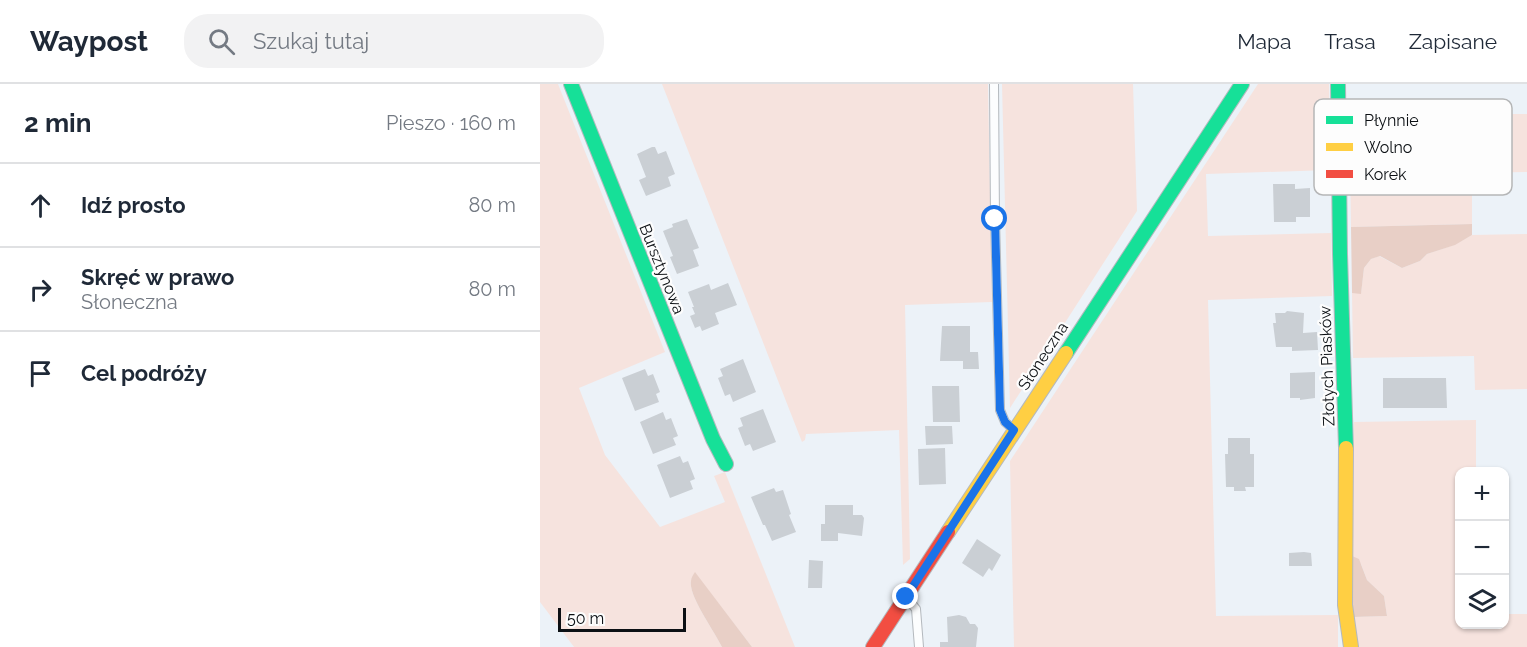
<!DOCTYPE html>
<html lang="pl">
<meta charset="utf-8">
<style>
:root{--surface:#fff;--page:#f2f2f3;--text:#1f2937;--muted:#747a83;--line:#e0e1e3}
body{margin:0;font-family:Raleway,sans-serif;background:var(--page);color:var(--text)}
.controls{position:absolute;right:18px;bottom:18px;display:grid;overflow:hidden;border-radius:12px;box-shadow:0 2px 4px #0004}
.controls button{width:54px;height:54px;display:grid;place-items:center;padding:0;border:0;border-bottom:2px solid var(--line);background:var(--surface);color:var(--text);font:30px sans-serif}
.scale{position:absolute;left:18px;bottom:15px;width:128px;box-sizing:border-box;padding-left:6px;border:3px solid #0c1014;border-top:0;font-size:16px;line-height:21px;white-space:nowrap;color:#0c1014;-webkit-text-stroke:4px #fdfdfd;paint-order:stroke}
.stop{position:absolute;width:18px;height:18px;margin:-14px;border:4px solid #1a73e8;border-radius:50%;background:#fff}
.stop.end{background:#1a73e8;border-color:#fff;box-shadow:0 2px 6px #0008}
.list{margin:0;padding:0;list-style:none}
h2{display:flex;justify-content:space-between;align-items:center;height:78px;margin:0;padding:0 24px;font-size:26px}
h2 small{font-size:20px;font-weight:400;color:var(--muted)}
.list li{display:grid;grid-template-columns:39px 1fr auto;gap:18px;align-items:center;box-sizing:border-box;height:84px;padding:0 24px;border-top:2px solid var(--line)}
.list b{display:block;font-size:22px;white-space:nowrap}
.list p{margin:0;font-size:20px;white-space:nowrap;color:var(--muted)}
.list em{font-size:20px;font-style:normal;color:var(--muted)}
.icon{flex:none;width:33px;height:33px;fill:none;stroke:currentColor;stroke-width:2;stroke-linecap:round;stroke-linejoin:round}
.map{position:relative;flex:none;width:987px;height:563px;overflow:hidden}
header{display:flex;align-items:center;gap:36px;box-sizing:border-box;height:84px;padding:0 30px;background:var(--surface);border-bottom:2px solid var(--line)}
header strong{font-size:28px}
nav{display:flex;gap:33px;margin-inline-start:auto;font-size:21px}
.search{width:420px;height:54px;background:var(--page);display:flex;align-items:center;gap:15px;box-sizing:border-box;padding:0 21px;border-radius:24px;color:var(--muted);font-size:22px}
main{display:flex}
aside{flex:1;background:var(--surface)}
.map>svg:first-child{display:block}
.green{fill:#f6e3de}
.forest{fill:#e8cfc6}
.building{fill:#cacfd4}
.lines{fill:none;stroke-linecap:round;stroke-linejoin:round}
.lane-casing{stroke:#b4b9be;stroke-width:10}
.fast-casing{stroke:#b4b9be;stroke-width:16}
.slow-casing{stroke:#b4b9be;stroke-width:16}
.jam-casing{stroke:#b4b9be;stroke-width:16}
.lane{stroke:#fcfdfe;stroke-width:8}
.fast{stroke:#16e098;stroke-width:14}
.slow{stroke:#ffcf43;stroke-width:14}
.jam{stroke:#f24e42;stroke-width:14}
.route{stroke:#1a73e8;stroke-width:8}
.labels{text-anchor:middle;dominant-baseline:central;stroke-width:4.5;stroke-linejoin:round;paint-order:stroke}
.street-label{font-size:16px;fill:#0c1014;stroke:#fdfdfd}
.key{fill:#fdfdfd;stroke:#b5b6b7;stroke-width:1.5}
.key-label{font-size:16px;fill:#0c1014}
</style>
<header>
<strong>Waypost</strong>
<div class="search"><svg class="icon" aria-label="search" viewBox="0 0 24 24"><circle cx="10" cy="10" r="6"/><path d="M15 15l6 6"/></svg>Szukaj tutaj</div>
<nav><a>Mapa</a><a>Trasa</a><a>Zapisane</a></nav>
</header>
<main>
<aside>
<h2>2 min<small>Pieszo · 160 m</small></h2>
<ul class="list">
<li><svg class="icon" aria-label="ahead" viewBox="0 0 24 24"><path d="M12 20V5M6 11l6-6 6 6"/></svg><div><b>Idź prosto</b></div><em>80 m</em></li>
<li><svg class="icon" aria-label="right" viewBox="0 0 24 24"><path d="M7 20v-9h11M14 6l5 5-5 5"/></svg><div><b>Skręć w prawo</b><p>Słoneczna</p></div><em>80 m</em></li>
<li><svg class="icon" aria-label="arrive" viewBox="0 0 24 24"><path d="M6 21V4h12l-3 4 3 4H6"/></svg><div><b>Cel podróży</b></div></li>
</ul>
</aside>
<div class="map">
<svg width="987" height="563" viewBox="0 0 987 563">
<rect width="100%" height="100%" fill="#ecf2f8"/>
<path class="green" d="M 0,0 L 18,0 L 125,268 L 39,304 L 65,371 L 120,443 L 185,418 L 174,392 L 185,388 L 255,563 L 212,563 L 155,489 C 154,490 151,496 151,497 C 148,511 175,548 182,563 L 34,563 L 0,518 Z
M 122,0 L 448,0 L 452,218 L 365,221 L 370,475 L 363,481 L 359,346 L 266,350 L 265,356 L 262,358 Z
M 462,0 L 593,0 L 597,127 L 470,324 Z
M 718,0 L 789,0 L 790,86 L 666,90 L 668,152 L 791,149 L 792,212 L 668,216 L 676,532 L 798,531 L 798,563 L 474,563 L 470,377 Z
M 931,30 L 987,30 L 987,88 L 932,89 L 932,140 L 811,143 L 810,80 L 931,76 Z
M 987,150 L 987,305 L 935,306 L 934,272 L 813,274 L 812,209 L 821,209 L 824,184 L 831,175 L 839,172 L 862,184 L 880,177 L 887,170 L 914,161 L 932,151 Z
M 936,336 L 936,387 L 920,388 L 920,540 L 964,540 L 965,530 L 987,530 L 987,563 L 816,563 L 813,533 L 847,532 L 844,512 L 827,496 L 821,480 L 812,472 L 814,338 Z"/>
<path class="forest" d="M 932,140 L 932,151 L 915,161 L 887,170 L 880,177 L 862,184 L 840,172 L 831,175 L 824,184 L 821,210 L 812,209 L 811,143 Z
M 812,472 L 819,475 L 827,496 L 844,512 L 847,532 L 813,533 Z
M 155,488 L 212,563 L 182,563 C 175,548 148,511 151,497 C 151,494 153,491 155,488 Z"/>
<path class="building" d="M 112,63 L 115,63 L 118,70 L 126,67 L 135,90 L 128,93 L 131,102 L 106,112 L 99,96 L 106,93 L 97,70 Z
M 733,100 L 755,100 L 755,105 L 770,104 L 770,133 L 756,133 L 756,138 L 734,138 Z
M 147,135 L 159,164 L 153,166 L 159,182 L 137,190 L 130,173 L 133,172 L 123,147 L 133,143 L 132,140 Z
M 188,199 L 197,221 L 175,229 L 179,240 L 162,247 L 160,242 L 155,244 L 150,232 L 155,230 L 152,223 L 154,223 L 148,208 L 169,200 L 171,206 Z
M 747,227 L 764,229 L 763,249 L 777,248 L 778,266 L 752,267 L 752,263 L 736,263 L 733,239 L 736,239 L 735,229 L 745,229 Z
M 402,242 L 430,242 L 430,268 L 438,268 L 439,285 L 423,285 L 423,277 L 400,277 Z
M 203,275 L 216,308 L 193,318 L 190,310 L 185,312 L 178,294 L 183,292 L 180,285 Z
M 105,285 L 108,292 L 113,290 L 120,308 L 116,310 L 119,318 L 95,327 L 82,294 Z
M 775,288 L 775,314 L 760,316 L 760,314 L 750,314 L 750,289 Z
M 843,294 L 906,294 L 907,324 L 843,324 Z
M 392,302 L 419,302 L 420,338 L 393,338 Z
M 223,325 L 236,358 L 213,367 L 210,360 L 205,362 L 198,344 L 203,342 L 200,334 Z
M 123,328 L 126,336 L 131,334 L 138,352 L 133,354 L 136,361 L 113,370 L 100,338 Z
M 385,342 L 412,342 L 413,360 L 386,361 Z
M 688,354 L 710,354 L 710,370 L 714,370 L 714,403 L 705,403 L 706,407 L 694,407 L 694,403 L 686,403 L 685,370 L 688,370 Z
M 405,364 L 406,400 L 379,401 L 378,365 Z
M 140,372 L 143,379 L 148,377 L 155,395 L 150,397 L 153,405 L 130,414 L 117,381 Z
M 234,404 L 236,408 L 243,406 L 251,430 L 249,431 L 256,448 L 232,457 L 225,441 L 223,441 L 211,413 Z
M 285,421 L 313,421 L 313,431 L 322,431 L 324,434 L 322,452 L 298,449 L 298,457 L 281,457 L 281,440 L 285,440 Z
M 437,455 L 461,471 L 452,487 L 449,484 L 443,493 L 422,479 Z
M 764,468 L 771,469 L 772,482 L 749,482 L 749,469 Z
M 269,476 L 283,477 L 282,504 L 268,504 Z
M 419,531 L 426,533 L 430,540 L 435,540 L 438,544 L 436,563 L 400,563 L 400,558 L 408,558 L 407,533 Z"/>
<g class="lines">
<g class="lane-casing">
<path id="lane" d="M 454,0 L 455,135 L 460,326 L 465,338 L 473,345
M 367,514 L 376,525 L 379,563"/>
</g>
<g class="fast-casing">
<path id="fast" d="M 31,0 L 173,355 L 186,380
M 798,0 L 800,170 L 806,364
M 526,269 L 702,0"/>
</g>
<g class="slow-casing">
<path id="slow" d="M 806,364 L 805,521 L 811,563
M 408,448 L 526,269"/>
</g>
<g class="jam-casing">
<path id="jam" d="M 333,563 L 408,448"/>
</g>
<use href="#lane" class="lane"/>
<use href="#fast" class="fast"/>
<use href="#slow" class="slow"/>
<use href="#jam" class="jam"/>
</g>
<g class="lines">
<path class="route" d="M 366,513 L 474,346 L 465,338 L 460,326 L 455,135"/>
</g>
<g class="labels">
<g class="street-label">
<text transform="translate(122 185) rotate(68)">Bursztynowa</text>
<text transform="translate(503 272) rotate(-57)">Słoneczna</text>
<text transform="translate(787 282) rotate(-92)">Złotych Piasków</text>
</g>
</g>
<rect x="774" y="15" width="198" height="96" rx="9" class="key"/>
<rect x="786" y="32" width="27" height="8" fill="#16e098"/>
<rect x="786" y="59" width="27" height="8" fill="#ffcf43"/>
<rect x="786" y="86" width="27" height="8" fill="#f24e42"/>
<g class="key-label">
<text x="824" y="42">Płynnie</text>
<text x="824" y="69">Wolno</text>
<text x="824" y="96">Korek</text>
</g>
</svg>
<div class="controls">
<button>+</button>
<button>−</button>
<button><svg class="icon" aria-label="layers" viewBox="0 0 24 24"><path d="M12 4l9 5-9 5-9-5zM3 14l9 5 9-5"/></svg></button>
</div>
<div class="scale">50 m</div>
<div class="stop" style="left:455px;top:135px"></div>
<div class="stop end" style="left:366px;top:513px"></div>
</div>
</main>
